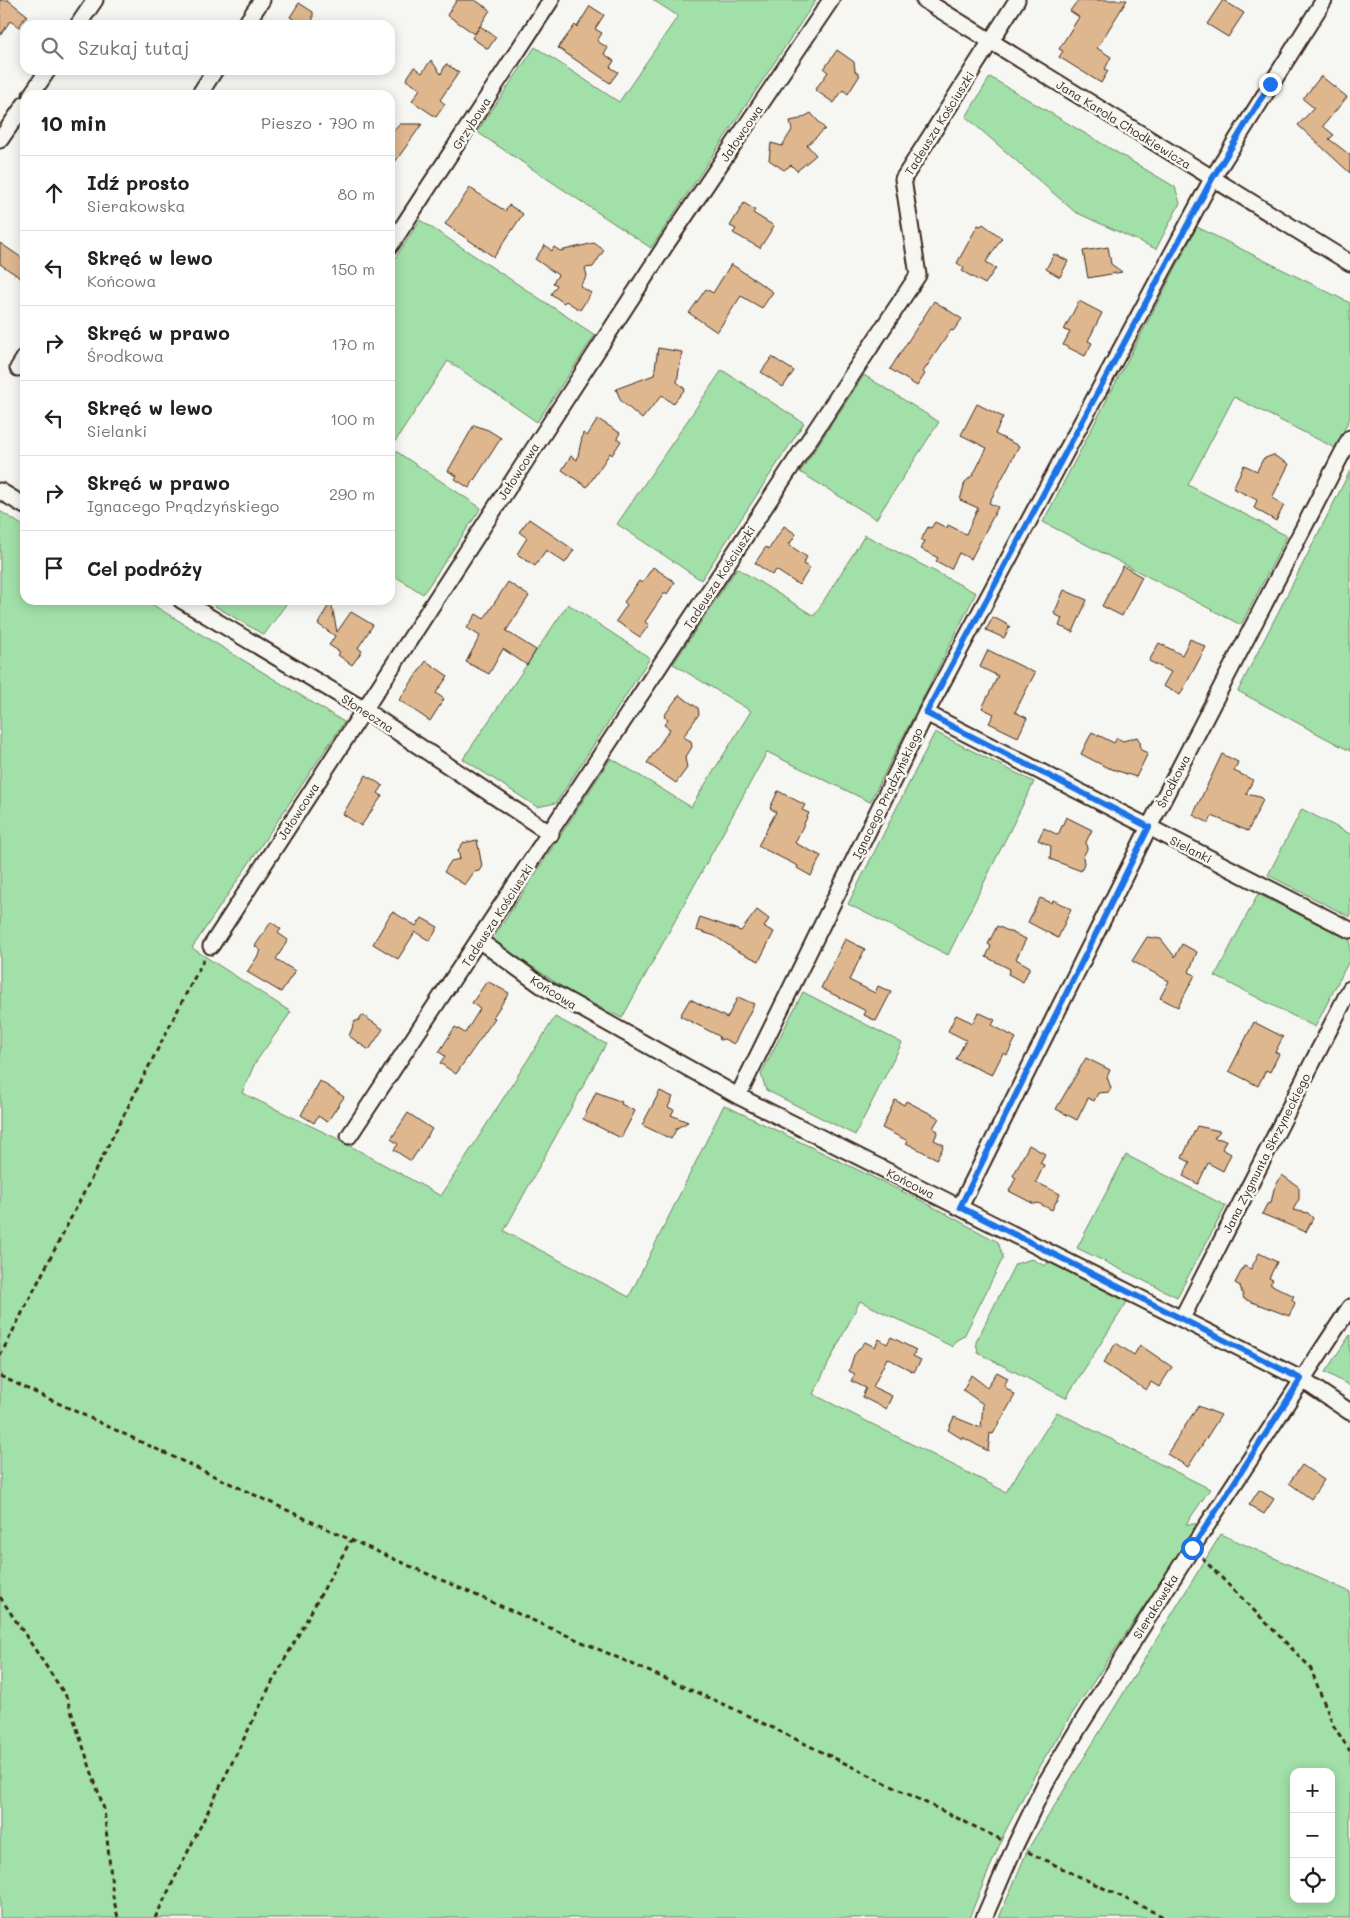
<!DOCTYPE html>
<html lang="pl">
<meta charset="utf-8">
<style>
:root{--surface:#fff;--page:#f6f6f6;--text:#202124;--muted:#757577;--line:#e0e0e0}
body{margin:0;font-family:Mali,sans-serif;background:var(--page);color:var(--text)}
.controls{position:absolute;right:15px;bottom:15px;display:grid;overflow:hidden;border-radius:10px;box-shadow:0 2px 12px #0003}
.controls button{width:45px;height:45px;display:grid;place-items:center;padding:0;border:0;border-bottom:1px solid var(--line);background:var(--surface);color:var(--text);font:25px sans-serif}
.stop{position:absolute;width:15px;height:15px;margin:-11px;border:4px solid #1a73e8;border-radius:50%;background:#fff}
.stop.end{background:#1a73e8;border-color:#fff;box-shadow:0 1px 5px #0008}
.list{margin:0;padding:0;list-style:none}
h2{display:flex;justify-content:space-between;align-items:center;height:65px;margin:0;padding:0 20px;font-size:21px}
h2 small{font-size:16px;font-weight:400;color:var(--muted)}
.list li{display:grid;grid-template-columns:32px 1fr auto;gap:15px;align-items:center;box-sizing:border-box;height:75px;padding:0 20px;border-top:1px solid var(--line)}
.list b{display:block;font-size:19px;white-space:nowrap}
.list p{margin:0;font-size:16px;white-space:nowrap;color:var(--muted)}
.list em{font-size:16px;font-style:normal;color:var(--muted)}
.icon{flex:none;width:28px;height:28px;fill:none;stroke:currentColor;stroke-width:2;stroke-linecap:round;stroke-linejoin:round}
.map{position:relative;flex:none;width:1350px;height:1918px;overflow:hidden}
.search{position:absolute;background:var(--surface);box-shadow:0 2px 12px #0003;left:20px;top:20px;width:375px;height:55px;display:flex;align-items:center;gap:12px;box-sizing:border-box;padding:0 18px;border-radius:15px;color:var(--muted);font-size:19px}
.panel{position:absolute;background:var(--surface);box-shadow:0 2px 12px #0003;left:20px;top:90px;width:375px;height:515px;border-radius:15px}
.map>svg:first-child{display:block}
.green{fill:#a1e0a8;stroke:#6e8563;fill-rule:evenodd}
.building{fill:#deb78f;stroke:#3b2a1e}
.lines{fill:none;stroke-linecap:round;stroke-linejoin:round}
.minor-casing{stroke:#3b2a1e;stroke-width:19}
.path{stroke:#3b2a1e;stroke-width:3;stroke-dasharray:5 4;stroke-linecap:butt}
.minor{stroke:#f6f6f2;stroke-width:15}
.route{stroke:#1a73e8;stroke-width:6}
.labels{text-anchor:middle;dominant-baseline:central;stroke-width:5;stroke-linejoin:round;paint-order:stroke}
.street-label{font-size:12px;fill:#3b2a1e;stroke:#f6f6f2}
</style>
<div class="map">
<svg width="1350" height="1918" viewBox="0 0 1350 1918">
<rect width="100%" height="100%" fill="#f6f6f2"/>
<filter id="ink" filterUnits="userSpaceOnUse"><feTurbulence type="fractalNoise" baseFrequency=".02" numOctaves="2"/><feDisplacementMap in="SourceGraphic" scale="10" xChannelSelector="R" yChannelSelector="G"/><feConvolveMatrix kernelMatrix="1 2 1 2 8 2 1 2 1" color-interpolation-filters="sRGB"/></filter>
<g filter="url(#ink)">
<path class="green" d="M 653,0 L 816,0 L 651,248 L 477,132 L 535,47 L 619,102 L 678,16 Z
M 990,77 L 1175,187 L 1180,203 L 1156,249 L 1075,212 L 966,117 Z
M 420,220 L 595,335 L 537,422 L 448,361 L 391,448 L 481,508 L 423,594 L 390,573 L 390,266 Z
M 1197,227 L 1350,303 L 1350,418 L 1335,448 L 1234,397 L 1188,485 L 1287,536 L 1241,625 L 1043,522 Z
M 722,370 L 804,423 L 701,580 L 617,524 Z
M 864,375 L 939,422 L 876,519 L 800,472 Z
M 1350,471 L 1350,751 L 1238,691 Z
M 0,511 L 25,527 L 25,600 L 145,600 L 344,722 L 192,948 L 291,1012 L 255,1063 L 242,1093 L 334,1137 L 441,1196 L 555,1017 L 606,1044 L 504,1231 L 629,1297 L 724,1105 L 922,1201 L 998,1242 L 1003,1258 L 964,1336 L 955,1341 L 953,1347 L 860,1301 L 813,1394 L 1006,1492 L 1057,1412 L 1210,1489 L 1186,1524 L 1199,1524 L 1068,1720 L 1033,1778 L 1004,1834 L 969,1918 L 0,1918 Z
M 865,535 L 976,593 L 870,802 L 767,752 L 622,1018 L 573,994 L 492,940 L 611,758 L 691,807 L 751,711 L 673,664 L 737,568 L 814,616 Z
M 205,600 L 289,600 L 264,635 Z
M 568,604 L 650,658 L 556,803 L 537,807 L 463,759 Z
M 935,732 L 1034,782 L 948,955 L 848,904 Z
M 1302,809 L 1350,834 L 1350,917 L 1268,875 Z
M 1258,894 L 1350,940 L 1350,959 L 1315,1027 L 1215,976 Z
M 803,992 L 902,1043 L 855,1135 L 766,1090 L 761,1074 Z
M 1126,1155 L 1226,1206 L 1177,1297 L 1077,1248 Z
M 1032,1259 L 1045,1266 L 1048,1262 L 1127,1302 L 1066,1398 L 978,1353 L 976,1342 L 1015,1264 Z
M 1350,1335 L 1350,1386 L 1325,1372 Z
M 1221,1534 L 1350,1592 L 1350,1918 L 999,1918 L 1028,1849 ZM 1294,1772 L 1331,1772 L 1331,1899 L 1294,1899 Z"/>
<path class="building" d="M 0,0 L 8,0 L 27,15 L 19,27 L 10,21 L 0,36 Z
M 457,0 L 475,0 L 490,10 L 475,34 L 447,15 Z
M 1078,0 L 1127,0 L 1097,48 L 1111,57 L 1105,69 L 1108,71 L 1101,83 L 1059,57 L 1063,51 L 1059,49 L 1079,17 L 1070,11 Z
M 1223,0 L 1244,13 L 1228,37 L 1207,24 Z
M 299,3 L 313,12 L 313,25 L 303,25 L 290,17 Z
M 590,6 L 604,15 L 595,29 L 602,33 L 597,41 L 608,48 L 604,54 L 614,61 L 610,67 L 618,72 L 610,83 L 558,48 L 575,25 L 577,27 Z
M 480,26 L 496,37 L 488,49 L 472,38 Z
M 837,50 L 854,62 L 855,71 L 860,75 L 848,94 L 843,90 L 834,103 L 815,90 L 828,72 L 824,69 Z
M 431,60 L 441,74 L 446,64 L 459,72 L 440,100 L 445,104 L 436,117 L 412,101 L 420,89 L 406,80 L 414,67 L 422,73 Z
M 1321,76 L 1347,97 L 1323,126 L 1334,135 L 1329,139 L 1350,155 L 1350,173 L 1298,125 L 1314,108 L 1303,99 Z
M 811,113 L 825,129 L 807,145 L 816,155 L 797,171 L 791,165 L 784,170 L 769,160 L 771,143 L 782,146 L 792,130 L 790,121 L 800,119 Z
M 400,124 L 422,124 L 390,169 L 390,135 Z
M 470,188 L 505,211 L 509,205 L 523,214 L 494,257 L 445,224 Z
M 744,203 L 755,210 L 753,213 L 774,226 L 760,248 L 733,233 L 736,229 L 730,226 Z
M 983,224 L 1002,238 L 986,262 L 996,268 L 985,284 L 962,271 L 964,268 L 957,263 L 978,225 L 981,226 Z
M 0,243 L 25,260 L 25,281 L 0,264 Z
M 594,243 L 604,250 L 593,267 L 585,268 L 587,276 L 580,286 L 591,293 L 580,310 L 566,301 L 564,303 L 551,294 L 557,285 L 553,283 L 558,275 L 535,259 L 545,245 L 552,251 L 554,247 L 560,251 Z
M 1108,247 L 1111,264 L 1122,272 L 1088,278 L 1083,251 Z
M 1054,254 L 1068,261 L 1060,277 L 1046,269 Z
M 731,264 L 773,292 L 762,308 L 741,296 L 717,332 L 689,313 L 706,289 L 713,293 Z
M 934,301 L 962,319 L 953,331 L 951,330 L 923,372 L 925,374 L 917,386 L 890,369 Z
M 1079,301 L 1102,313 L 1088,341 L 1092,343 L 1085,356 L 1063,345 L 1070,332 L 1064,330 Z
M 658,348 L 682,352 L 677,382 L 685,389 L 673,404 L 662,395 L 642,419 L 621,401 L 616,389 L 654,375 Z
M 772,357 L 794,371 L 783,387 L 761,372 Z
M 977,404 L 1003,417 L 995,434 L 1019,446 L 989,503 L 998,507 L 971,559 L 959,553 L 951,569 L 936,561 L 938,558 L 921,549 L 925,541 L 921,540 L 928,527 L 931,528 L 935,522 L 947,528 L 948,525 L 966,534 L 978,508 L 960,500 L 965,482 L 973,475 L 987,448 L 961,435 Z
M 598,419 L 620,433 L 617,438 L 621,441 L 612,455 L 610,453 L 587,487 L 562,470 L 571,456 L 577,460 L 583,433 L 587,436 Z
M 474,425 L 488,430 L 501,438 L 469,488 L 455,479 L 457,476 L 448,471 Z
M 1273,455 L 1289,464 L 1272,498 L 1284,505 L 1276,521 L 1254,508 L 1257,500 L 1233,488 L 1244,465 L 1257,471 L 1263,459 Z
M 529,519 L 574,550 L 565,563 L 546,550 L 535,566 L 517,554 L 527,538 L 519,532 Z
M 784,526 L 796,534 L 789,545 L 807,557 L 803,564 L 810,568 L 799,585 L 776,570 L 772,575 L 755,563 L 766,547 L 769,549 Z
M 1123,566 L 1142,577 L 1122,616 L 1102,606 Z
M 653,567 L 675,582 L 667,594 L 665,592 L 645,622 L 649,625 L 640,637 L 616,621 L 627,605 L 624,602 L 639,581 L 642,583 Z
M 508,582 L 529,596 L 506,631 L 536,650 L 527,665 L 503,649 L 489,674 L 466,662 L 480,636 L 467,628 L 476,614 L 484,619 Z
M 1064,590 L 1087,600 L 1073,632 L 1059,626 L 1062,618 L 1054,614 Z
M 331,601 L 337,632 L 351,612 L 373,625 L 358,648 L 362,651 L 352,665 L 338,655 L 340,652 L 329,645 L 335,636 L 318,624 Z
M 993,617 L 1010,626 L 1004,638 L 986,630 Z
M 1190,639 L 1206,647 L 1180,695 L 1163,686 L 1171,672 L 1149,661 L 1159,643 L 1182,655 Z
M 988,650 L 1035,673 L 1015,712 L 1027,718 L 1018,737 L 989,723 L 994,714 L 982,708 L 998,676 L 980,667 Z
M 426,661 L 448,676 L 436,693 L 444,699 L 430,721 L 399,700 Z
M 679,695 L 698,708 L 699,714 L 683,737 L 691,741 L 692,747 L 685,758 L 687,768 L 676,783 L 647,763 L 670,729 L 664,725 L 668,719 L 664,716 Z
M 1092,732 L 1114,743 L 1117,738 L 1123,741 L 1137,737 L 1140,742 L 1141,750 L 1148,753 L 1136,777 L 1106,767 L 1081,754 Z
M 1222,754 L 1238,762 L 1234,771 L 1253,780 L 1246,794 L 1260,797 L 1263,800 L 1248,831 L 1212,816 L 1209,823 L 1193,815 Z
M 366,775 L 383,786 L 378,793 L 382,796 L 361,826 L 343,814 Z
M 778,791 L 805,805 L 802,810 L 809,813 L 795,843 L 821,856 L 811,876 L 797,868 L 798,866 L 758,846 L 776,812 L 770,808 Z
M 1066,817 L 1092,830 L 1086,842 L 1087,849 L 1083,857 L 1084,863 L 1081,871 L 1050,859 L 1051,846 L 1038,840 L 1044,828 L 1058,835 Z
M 477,840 L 482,866 L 479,871 L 474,872 L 465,885 L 444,872 L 451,861 L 460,859 L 458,850 L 463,843 Z
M 1040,898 L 1052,903 L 1053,900 L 1071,909 L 1058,938 L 1028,922 Z
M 757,910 L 769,919 L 764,927 L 774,932 L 759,961 L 737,951 L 715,936 L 696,930 L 700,917 L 741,931 Z
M 393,912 L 416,926 L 422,918 L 438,927 L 430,941 L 415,932 L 398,959 L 373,944 L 391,913 Z
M 271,922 L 281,929 L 278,933 L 288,940 L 276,959 L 295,971 L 281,992 L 247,972 L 261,951 L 255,946 Z
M 997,926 L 1026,939 L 1016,959 L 1030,967 L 1023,982 L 1008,974 L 1010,969 L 986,957 L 991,946 L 988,944 Z
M 1147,937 L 1161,939 L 1175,957 L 1182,944 L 1197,952 L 1189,972 L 1195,975 L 1178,1007 L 1160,998 L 1169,981 L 1132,961 Z
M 845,939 L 865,949 L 849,980 L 875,993 L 878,986 L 891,992 L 876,1021 L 864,1015 L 866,1011 L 821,988 Z
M 487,981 L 509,993 L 493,1017 L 495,1018 L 456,1074 L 440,1063 L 445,1056 L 439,1052 L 455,1027 L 465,1033 L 480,1009 L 472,1003 Z
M 738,997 L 754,1004 L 734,1044 L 724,1039 L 720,1040 L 719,1036 L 680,1016 L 690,999 L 727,1018 Z
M 978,1012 L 995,1020 L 992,1025 L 1016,1038 L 1007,1055 L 1003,1053 L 992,1075 L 956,1059 L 966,1040 L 948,1031 L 956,1015 L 973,1023 Z
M 362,1015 L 383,1029 L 369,1050 L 349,1036 L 355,1021 L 358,1021 Z
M 1254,1022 L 1283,1037 L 1275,1052 L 1279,1054 L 1270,1072 L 1266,1070 L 1258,1086 L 1229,1071 Z
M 1086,1058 L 1110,1070 L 1107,1077 L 1111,1088 L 1109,1092 L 1098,1093 L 1094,1101 L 1088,1098 L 1077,1120 L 1056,1109 Z
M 320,1081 L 344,1097 L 327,1122 L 318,1116 L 314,1123 L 301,1115 Z
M 660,1091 L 673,1097 L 668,1107 L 674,1110 L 671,1115 L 688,1122 L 677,1128 L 671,1139 L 642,1125 Z
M 596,1092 L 622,1102 L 621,1104 L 635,1111 L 621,1138 L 583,1119 Z
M 895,1100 L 904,1105 L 906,1101 L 939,1118 L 933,1128 L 938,1131 L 934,1140 L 944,1145 L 937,1159 L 906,1143 L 908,1141 L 882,1128 Z
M 408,1113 L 432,1129 L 411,1161 L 394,1150 L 398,1144 L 391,1139 Z
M 1197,1126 L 1220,1131 L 1214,1138 L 1226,1140 L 1222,1149 L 1231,1154 L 1223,1171 L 1208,1163 L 1198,1184 L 1183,1176 L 1190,1162 L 1182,1158 Z
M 1029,1145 L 1045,1154 L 1040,1163 L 1044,1165 L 1036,1182 L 1060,1194 L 1052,1210 L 1038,1203 L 1034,1204 L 1009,1191 L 1016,1178 L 1013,1176 Z
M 1282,1175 L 1299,1187 L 1299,1199 L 1293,1210 L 1308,1213 L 1313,1218 L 1306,1232 L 1262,1214 L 1267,1204 L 1271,1203 L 1274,1189 Z
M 1259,1253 L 1277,1262 L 1269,1278 L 1273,1280 L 1270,1284 L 1294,1296 L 1292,1299 L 1295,1303 L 1289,1316 L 1244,1299 L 1240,1286 L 1235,1283 L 1244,1266 L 1251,1269 Z
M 891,1337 L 916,1350 L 913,1356 L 921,1360 L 914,1372 L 887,1358 L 873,1387 L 892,1396 L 886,1409 L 862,1397 L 866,1388 L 851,1381 L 855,1374 L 849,1371 L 854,1355 L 865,1342 L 875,1347 L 879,1339 L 887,1344 Z
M 1116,1343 L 1134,1355 L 1140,1345 L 1172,1367 L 1159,1387 L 1151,1382 L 1146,1390 L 1103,1363 Z
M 997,1372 L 1008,1378 L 1004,1386 L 1015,1395 L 993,1434 L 990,1433 L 988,1451 L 962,1437 L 962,1439 L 948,1430 L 954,1417 L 981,1428 L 983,1404 L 963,1390 L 971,1375 L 987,1387 Z
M 1198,1406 L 1221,1415 L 1188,1467 L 1167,1454 Z
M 1302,1465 L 1324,1480 L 1311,1499 L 1289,1483 Z
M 1259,1490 L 1274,1499 L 1264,1514 L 1249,1505 Z"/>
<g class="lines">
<g class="minor-casing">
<path id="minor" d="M 924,0 L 1350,263
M 78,25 L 95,0
M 245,25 L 262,0
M 31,95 L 48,70
M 199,95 L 215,70
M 0,140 L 25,104
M 390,246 L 551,0
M 18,368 L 25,357
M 0,491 L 25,506
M 181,600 L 363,709 L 551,834
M 926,713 L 1350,930
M 480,941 L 545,988 L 738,1096 L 1301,1379 L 1350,1412
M 211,946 L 667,243 L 831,0
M 738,1096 L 926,713 L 1212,179 L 1324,0
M 349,1136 L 918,275 L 903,179 L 1017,0
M 960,1207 L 1149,827 L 1350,438
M 1182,1318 L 1350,989
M 984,1918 L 1015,1846 L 1045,1784 L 1079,1727 L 1192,1548 L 1350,1307"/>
</g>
<path class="path" d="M 0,1356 L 204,959
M 0,1376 L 351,1540 L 734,1709 L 1002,1840
M 1202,1558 L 1310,1667 L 1333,1725 L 1350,1751
M 0,1597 L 66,1696 L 104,1809 L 113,1896 L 118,1918
M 1028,1852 L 1166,1918
M 155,1918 L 270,1686 L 351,1540"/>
<use href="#minor" class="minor"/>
</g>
</g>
<g class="lines" filter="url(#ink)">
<path class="route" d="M 1192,1548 L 1301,1379 L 960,1207 L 1149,827 L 926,713 L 1212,179 L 1270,84"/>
</g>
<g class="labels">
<g class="street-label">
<text transform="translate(471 123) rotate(-57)">Grzybowa</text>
<text transform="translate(939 123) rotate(-58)">Tadeusza Kościuszki</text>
<text transform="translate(1124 124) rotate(32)">Jana Karola Chodkiewicza</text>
<text transform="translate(741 133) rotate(-56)">Jałowcowa</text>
<text transform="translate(518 471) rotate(-57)">Jałowcowa</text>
<text transform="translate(719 577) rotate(-57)">Tadeusza Kościuszki</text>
<text transform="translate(368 713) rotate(33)">Słoneczna</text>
<text transform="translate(1173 781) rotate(-63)">Środkowa</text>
<text transform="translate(887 793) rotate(-64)">Ignacego Prądzyńskiego</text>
<text transform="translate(298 811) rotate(-57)">Jałowcowa</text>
<text transform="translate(1191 849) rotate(27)">Sielanki</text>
<text transform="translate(497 915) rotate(-57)">Tadeusza Kościuszki</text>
<text transform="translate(554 992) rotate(32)">Końcowa</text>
<text transform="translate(1266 1153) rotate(-63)">Jana Zygmunta Skrzyneckiego</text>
<text transform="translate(911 1183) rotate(27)">Końcowa</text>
<text transform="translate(1155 1606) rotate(-58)">Sierakowska</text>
</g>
</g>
</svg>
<div class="controls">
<button>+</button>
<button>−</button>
<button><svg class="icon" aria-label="locate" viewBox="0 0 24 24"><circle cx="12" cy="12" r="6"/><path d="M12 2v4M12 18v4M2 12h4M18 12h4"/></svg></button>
</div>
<div class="stop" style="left:1192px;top:1548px"></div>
<div class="stop end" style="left:1270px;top:84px"></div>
<div class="search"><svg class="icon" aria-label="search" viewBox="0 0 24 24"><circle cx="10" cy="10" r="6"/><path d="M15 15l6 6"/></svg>Szukaj tutaj</div>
<section class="panel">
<h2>10 min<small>Pieszo · 790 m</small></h2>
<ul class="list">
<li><svg class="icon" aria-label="ahead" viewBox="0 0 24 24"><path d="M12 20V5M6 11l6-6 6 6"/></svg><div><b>Idź prosto</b><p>Sierakowska</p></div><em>80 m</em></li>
<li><svg class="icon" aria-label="left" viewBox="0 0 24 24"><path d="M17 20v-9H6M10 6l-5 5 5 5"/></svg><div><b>Skręć w lewo</b><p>Końcowa</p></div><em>150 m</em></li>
<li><svg class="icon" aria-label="right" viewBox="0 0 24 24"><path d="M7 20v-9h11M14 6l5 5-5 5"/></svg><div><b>Skręć w prawo</b><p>Środkowa</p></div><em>170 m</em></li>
<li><svg class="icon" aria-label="left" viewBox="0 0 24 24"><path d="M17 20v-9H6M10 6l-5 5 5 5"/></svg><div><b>Skręć w lewo</b><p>Sielanki</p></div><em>100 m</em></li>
<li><svg class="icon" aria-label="right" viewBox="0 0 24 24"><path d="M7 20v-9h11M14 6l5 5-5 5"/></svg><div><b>Skręć w prawo</b><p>Ignacego Prądzyńskiego</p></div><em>290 m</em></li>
<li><svg class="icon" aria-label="arrive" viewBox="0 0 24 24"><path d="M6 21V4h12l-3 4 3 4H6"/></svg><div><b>Cel podróży</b></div></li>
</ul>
</section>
</div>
